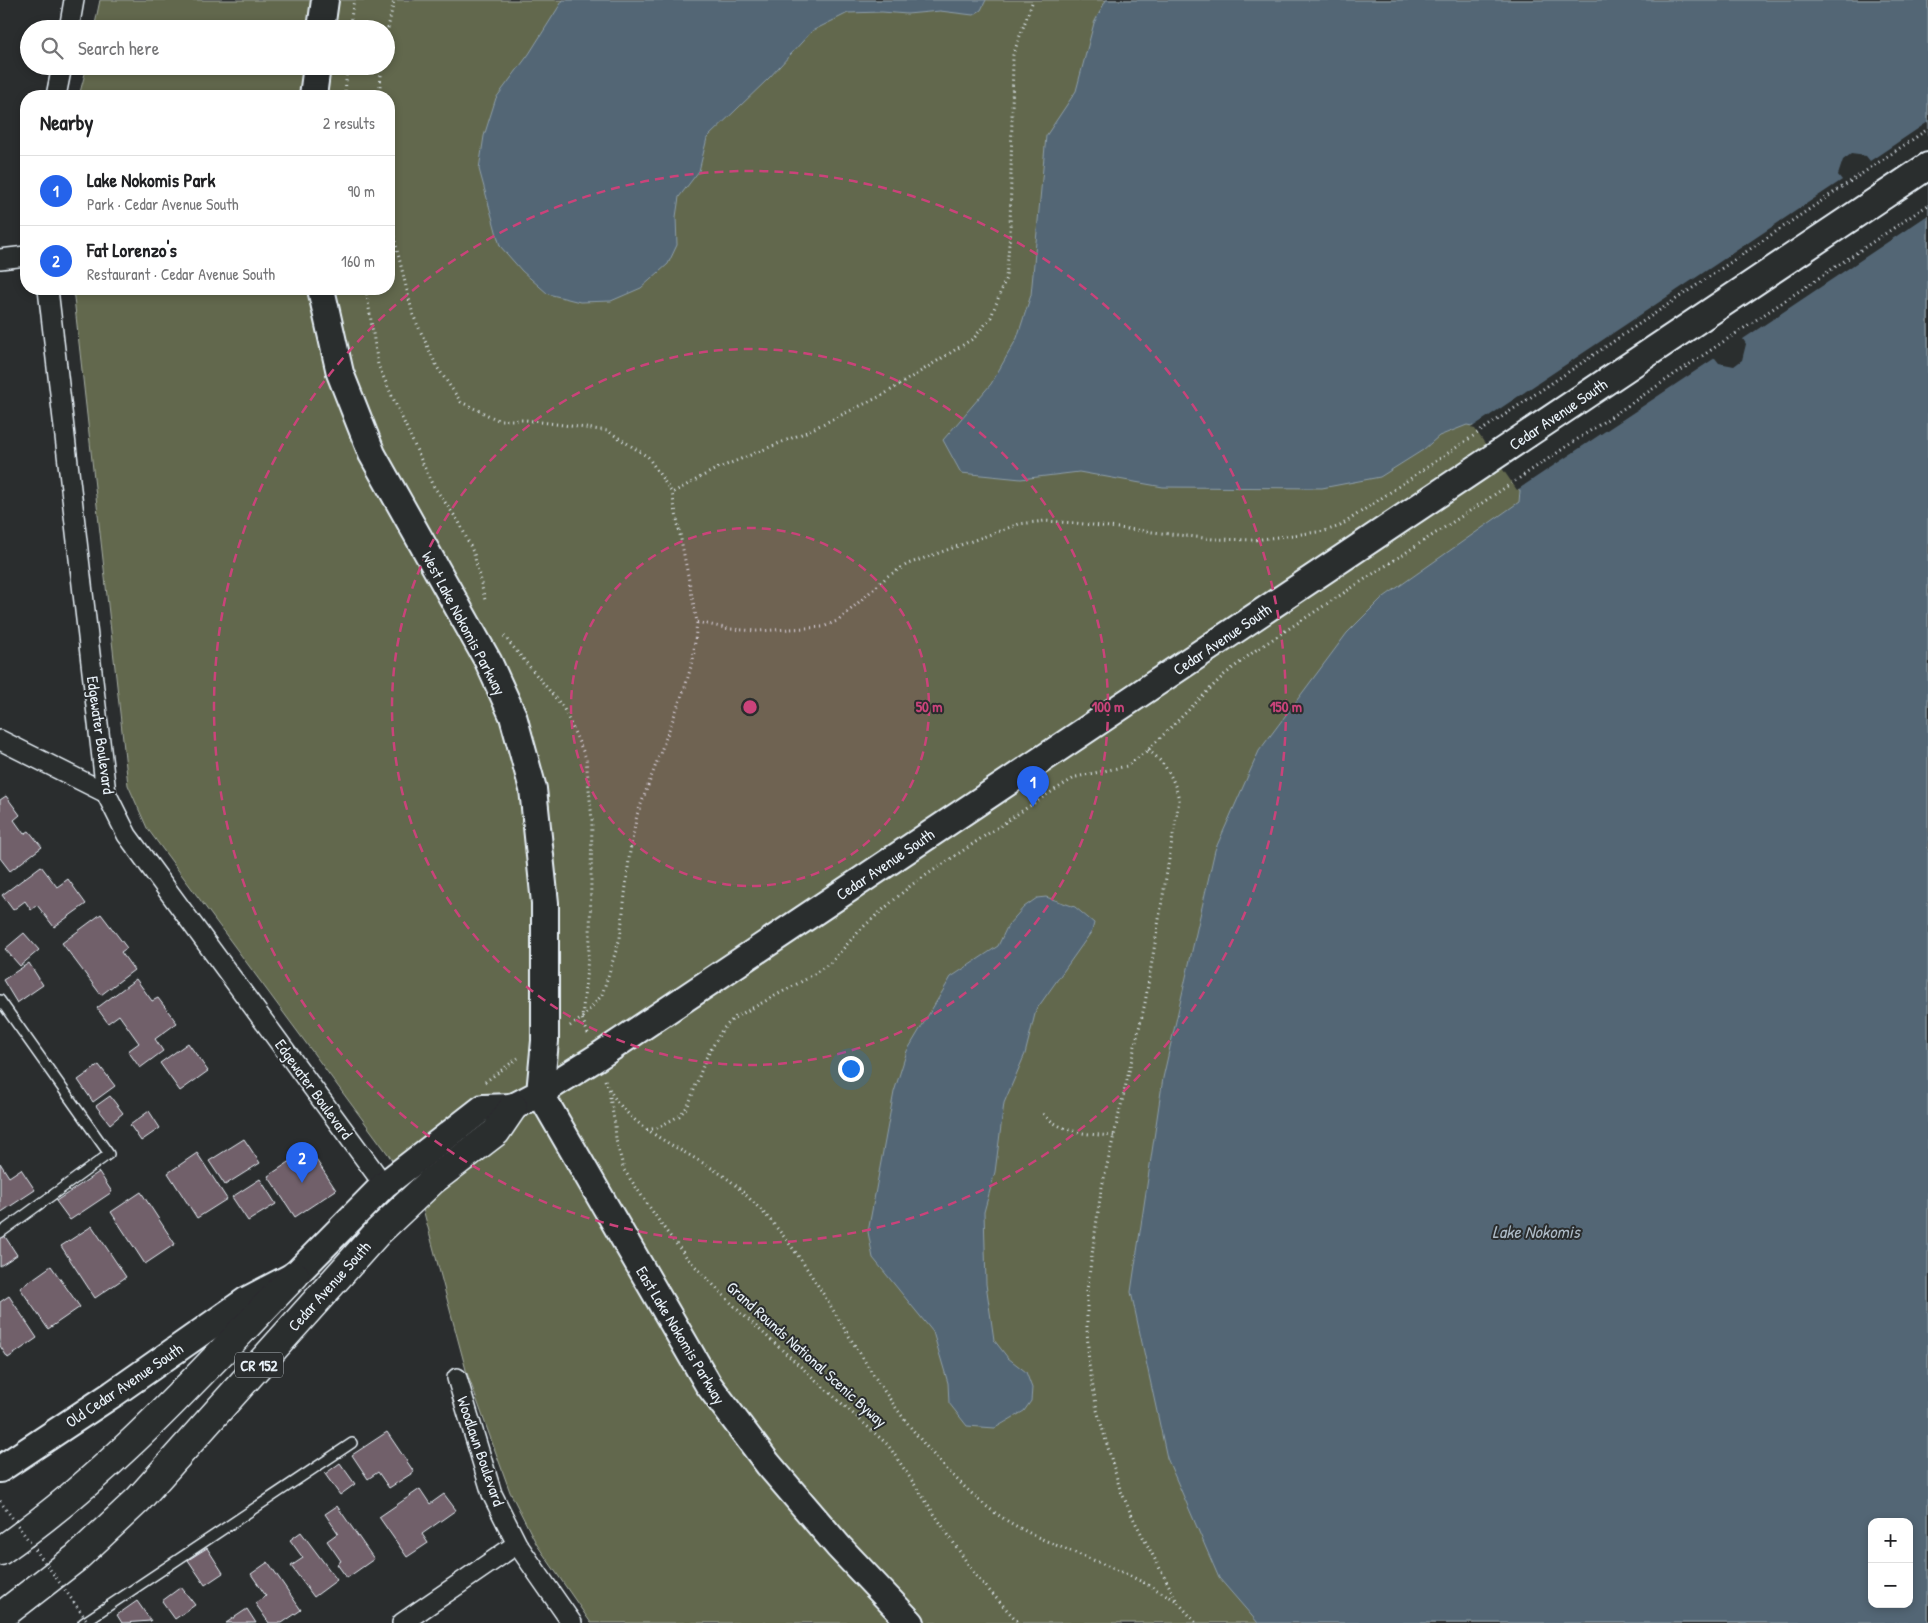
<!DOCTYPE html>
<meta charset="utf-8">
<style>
:root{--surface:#fff;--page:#f2f2f2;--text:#202124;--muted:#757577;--line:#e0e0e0;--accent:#2563eb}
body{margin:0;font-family:"Patrick Hand",sans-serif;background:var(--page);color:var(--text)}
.controls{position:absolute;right:15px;bottom:15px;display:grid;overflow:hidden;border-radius:10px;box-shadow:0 2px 8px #0003}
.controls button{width:45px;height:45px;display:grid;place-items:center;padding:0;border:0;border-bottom:1px solid var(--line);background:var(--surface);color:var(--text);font:25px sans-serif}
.you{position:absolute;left:850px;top:1068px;width:18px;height:18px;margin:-12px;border:4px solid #fff;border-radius:50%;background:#1a73e8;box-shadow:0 0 0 8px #1a73e833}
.badge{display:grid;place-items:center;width:32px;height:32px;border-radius:50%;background:var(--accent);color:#fff;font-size:16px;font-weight:700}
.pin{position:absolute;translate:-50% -41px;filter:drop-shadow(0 1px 2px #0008)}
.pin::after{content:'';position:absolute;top:26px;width:18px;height:15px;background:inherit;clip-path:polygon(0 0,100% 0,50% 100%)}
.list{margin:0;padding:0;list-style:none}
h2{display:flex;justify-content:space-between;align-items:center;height:65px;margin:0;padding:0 20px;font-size:21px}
h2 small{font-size:16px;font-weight:400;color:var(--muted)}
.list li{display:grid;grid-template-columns:32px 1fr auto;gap:15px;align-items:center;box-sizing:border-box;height:70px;padding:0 20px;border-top:1px solid var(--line)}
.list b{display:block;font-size:19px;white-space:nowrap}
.list p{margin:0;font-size:16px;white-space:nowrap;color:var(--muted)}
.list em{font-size:16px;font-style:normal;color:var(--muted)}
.icon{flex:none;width:28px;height:28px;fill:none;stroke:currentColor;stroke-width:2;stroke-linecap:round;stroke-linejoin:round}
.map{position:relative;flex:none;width:1928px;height:1623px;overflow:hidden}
.search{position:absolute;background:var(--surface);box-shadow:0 2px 8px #0003;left:20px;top:20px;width:375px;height:55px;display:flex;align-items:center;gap:12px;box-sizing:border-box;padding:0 18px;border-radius:28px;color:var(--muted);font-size:19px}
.panel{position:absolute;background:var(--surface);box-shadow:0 2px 8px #0003;left:20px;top:90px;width:375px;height:205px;border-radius:20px}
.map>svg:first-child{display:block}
.green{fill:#62684e;stroke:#a5aca3;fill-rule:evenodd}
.water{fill:#526675;stroke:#8e9ea9;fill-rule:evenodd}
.pier{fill:#2a2d2e}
.building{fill:#71606b;stroke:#e8f1f8}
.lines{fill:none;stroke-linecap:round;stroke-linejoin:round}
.lane-casing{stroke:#e8f1f8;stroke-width:12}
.street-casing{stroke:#e8f1f8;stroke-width:22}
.secondary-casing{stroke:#e8f1f8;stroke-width:30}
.highway-casing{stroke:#e8f1f8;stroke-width:31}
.path{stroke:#e8f1f8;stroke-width:3;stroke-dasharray:1 4;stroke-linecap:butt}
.lane{stroke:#2a2d2e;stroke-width:9}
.street{stroke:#2a2d2e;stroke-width:19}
.secondary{stroke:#2a2d2e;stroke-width:26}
.highway{stroke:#2a2d2e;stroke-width:28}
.path-bridge{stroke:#e8f1f8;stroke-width:3;stroke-dasharray:1 4;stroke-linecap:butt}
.ring{fill:none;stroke:#ca437a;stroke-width:2.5;stroke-dasharray:9 6}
.labels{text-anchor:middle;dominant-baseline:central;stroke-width:4;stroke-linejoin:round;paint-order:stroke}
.shield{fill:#2a2d2e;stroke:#afb6bb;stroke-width:1}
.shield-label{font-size:15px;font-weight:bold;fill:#e8f1f8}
.street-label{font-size:16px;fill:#e8f1f8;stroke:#2a2d2e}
.water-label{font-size:18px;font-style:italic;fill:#acb9c4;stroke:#2a2d2e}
.centre{fill:#ca437a;stroke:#2a2d2e;stroke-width:2.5}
.ring-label{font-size:15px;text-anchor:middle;font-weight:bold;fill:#ca437a;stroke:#2a2d2e;stroke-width:4;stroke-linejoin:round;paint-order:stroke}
</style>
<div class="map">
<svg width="1928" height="1623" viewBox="0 0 1928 1623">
<rect width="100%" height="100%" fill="#2a2d2e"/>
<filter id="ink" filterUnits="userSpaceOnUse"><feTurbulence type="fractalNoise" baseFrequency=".02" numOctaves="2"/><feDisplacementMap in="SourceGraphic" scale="10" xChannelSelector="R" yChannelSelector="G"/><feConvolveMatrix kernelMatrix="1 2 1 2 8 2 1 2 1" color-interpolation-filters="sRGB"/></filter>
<g filter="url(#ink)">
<path class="green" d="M 100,0 L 1928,0 L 1928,1623 L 591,1623 L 537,1545 L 510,1492 L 466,1370 L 423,1209 L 388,1154 L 147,828 L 128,785 L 73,289 L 389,289 L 389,96 L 79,96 L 87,66 L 386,66 L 386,29 L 94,29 ZM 1872,1522 L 1909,1522 L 1909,1604 L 1872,1604 Z"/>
<path class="water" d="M 563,0 L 986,0 L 981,10 L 973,15 L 940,11 L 907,14 L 882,12 L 848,13 L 812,31 L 769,78 L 707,138 L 699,171 L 679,197 L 676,217 L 677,245 L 668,264 L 641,288 L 611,301 L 580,302 L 548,294 L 522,271 L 500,246 L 479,169 L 484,136 L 496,98 L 529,54 Z
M 1106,0 L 1928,0 L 1928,1623 L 1258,1623 L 1219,1578 L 1167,1458 L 1131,1292 L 1163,1078 L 1215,850 L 1259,751 L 1347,633 L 1381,599 L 1519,502 L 1520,491 L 1477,427 L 1467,425 L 1439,436 L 1423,450 L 1380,477 L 1322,488 L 1163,487 L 1079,472 L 1021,479 L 961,473 L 943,440 L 991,384 L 1017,338 L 1031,295 L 1046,136 L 1076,91 L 1094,23 ZM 1872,1522 L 1909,1522 L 1909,1604 L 1872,1604 Z
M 1046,897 L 1075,907 L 1094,923 L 1092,931 L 1036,1010 L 1025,1054 L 1004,1103 L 995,1172 L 984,1212 L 986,1284 L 994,1340 L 1008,1358 L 1026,1372 L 1032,1388 L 1031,1401 L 1024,1411 L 995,1428 L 967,1426 L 949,1403 L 948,1383 L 933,1332 L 873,1258 L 868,1232 L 894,1092 L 907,1051 L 951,977 L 998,946 L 1008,925 L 1024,907 L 1037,898 Z"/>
<path class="pier" d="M 1928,122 L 1928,215 L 1743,339 L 1746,344 L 1742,360 L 1734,366 L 1719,363 L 1715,358 L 1517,490 L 1475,429 L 1471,428 L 1842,180 L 1838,175 L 1843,160 L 1851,154 L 1866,156 L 1870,161 Z"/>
<path class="building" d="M 6,796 L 20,815 L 14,820 L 24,834 L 29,831 L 42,847 L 10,871 L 0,858 L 0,800 Z
M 41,866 L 57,887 L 68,879 L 86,904 L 54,927 L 37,905 L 31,910 L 25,901 L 13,910 L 2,895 Z
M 101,914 L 127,948 L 121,952 L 134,970 L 101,995 L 62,943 Z
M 24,933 L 39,950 L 20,966 L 5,949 Z
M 29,963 L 43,985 L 17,1003 L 3,980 Z
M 136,979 L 152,1001 L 158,998 L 177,1023 L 155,1039 L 163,1051 L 140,1068 L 128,1051 L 139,1043 L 119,1015 L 108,1023 L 97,1008 Z
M 188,1043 L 208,1071 L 180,1091 L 160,1063 Z
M 99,1065 L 115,1086 L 93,1102 L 78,1080 Z
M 110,1096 L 123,1113 L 110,1124 L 96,1106 Z
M 149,1111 L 160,1128 L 141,1141 L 130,1125 Z
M 244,1139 L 260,1163 L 225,1185 L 209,1161 Z
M 309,1149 L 336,1190 L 295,1217 L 268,1176 Z
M 197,1153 L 227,1199 L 197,1218 L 168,1173 Z
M 0,1163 L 9,1177 L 21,1169 L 35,1190 L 0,1213 Z
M 99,1172 L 112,1192 L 70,1220 L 56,1201 Z
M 260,1179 L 276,1204 L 248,1221 L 232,1197 Z
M 141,1192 L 175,1244 L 145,1264 L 111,1212 Z
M 92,1226 L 126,1277 L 95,1298 L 61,1246 Z
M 4,1235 L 17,1255 L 0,1266 L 0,1238 Z
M 51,1266 L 80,1307 L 48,1329 L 20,1288 Z
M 9,1296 L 37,1338 L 8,1358 L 0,1346 L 0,1302 Z
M 387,1432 L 414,1472 L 389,1488 L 378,1472 L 368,1479 L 352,1455 Z
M 340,1463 L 355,1484 L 340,1495 L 325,1474 Z
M 420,1489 L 430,1504 L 444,1494 L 456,1510 L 422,1534 L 428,1543 L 407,1557 L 379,1517 Z
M 337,1506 L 374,1559 L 347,1578 L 337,1564 L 341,1561 L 327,1541 L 338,1533 L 325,1514 Z
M 301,1532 L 337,1580 L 314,1597 L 291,1566 L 303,1558 L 290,1540 Z
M 207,1548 L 223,1573 L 205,1585 L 188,1560 Z
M 268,1562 L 301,1610 L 282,1623 L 269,1623 L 255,1603 L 266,1596 L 251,1574 Z
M 181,1587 L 195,1605 L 175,1619 L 162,1601 Z
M 137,1601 L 151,1621 L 122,1623 L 117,1615 Z
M 247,1609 L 256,1623 L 226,1623 Z"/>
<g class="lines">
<g class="lane-casing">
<path id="lane" d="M 0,1000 L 109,1154 L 0,1233
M 83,1623 L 352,1443"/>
</g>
<g class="street-casing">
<path id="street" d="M 69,29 L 74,0
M 56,96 L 62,66
M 0,259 L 26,256
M 48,289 L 106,793 L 127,835 L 384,1185
M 0,740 L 106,793
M 457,1378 L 492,1494 L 517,1544 L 572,1623
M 402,1623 L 517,1544"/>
</g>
<g class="secondary-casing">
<path id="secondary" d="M 321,29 L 325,0
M 313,96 L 317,66
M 321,289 L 340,373 L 372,454 L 488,661 L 513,716 L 533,789 L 545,903 L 545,1041 L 540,1093
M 540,1093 L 708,1384 L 768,1464 L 839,1547 L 911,1623
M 0,1469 L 113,1394 L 247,1300 L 295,1275 L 384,1185 L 483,1108 L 513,1107 L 540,1093 L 596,1058 L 1928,166"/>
</g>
<g class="highway-casing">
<path id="highway" d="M 0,1551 C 112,1473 201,1373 295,1275
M 0,1617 L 76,1558 L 138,1500 L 378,1232 L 432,1181 L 496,1132 L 513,1107"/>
</g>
<path class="path" d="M 349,29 L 354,0
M 386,38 L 394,0
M 345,96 L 347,66
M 379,96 L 382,66
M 389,217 L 413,315 L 437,367 L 461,402 L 498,420 L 526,420 L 608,431 L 648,457 L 672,493
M 366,289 L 378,365 L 432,484 L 459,522 L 474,554 L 485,600
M 697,622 L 730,629 L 757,631 L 823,627 L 839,620 L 888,576 L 908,564 L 1019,524 L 1045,521 L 1075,523 L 1213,539 L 1254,540 L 1325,531 L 1340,526 L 1928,129
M 504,636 L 563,707 L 586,758 L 592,820 L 590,938 L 582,1018 L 588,1034
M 1148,750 C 1165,762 1175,780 1179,800 L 1145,1003 L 1101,1191 L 1087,1290 L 1087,1328 L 1089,1365 L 1097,1410 L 1120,1489 L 1133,1518 L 1177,1601 L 1196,1623
M 570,1026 L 582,1018 L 602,995 L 620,938 L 630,851 L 637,815 L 685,687 L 693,660 L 697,622 L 672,493 L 714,470 L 804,433 L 883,395 L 974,338 L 991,317 L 1006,278 L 1010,233 L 1013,55 L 1033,0
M 605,1080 C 626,1133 692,1150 733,1183 C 741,1190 749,1198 756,1205 C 800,1249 828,1304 861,1355 C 894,1409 931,1458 979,1500 C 1022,1538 1077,1551 1128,1575 C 1145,1583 1161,1592 1177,1601
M 485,1082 L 518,1058
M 609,1092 L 615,1125 L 616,1140 L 624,1170 L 666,1231 L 688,1259 L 741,1313 L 888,1445 L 976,1576 L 1019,1623
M 1043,1114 C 1063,1134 1087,1134 1114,1136
M 647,1130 L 657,1128 L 679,1116 L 688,1106 L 706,1058 L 722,1030 L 734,1018 L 808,978 L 830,963 L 862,928 L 910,886 L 1043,797 L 1076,777 L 1127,766 L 1148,750 L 1224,675 L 1256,650 L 1482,503 L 1928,205"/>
<use href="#lane" class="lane"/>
<use href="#street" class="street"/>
<use href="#secondary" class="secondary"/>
<use href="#highway" class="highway"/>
<path class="path-bridge" d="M 0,1501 L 89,1623"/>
</g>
</g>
<circle cx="750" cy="707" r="179" fill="#ca437a" fill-opacity=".12"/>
<g class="ring">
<circle cx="750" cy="707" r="179"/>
<circle cx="750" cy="707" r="358"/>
<circle cx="750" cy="707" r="536"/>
</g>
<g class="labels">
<rect class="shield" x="235" y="1352.5" width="48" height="25" rx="4"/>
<g class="shield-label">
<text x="259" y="1365">CR 152</text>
</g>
<g class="street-label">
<text transform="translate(1558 414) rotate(-34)">Cedar Avenue South</text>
<text transform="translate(464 623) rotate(62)">West Lake Nokomis Parkway</text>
<text transform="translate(1222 639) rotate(-34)">Cedar Avenue South</text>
<text transform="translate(101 735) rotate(82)">Edgewater Boulevard</text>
<text transform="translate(885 864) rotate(-34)">Cedar Avenue South</text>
<text transform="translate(314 1089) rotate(54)">Edgewater Boulevard</text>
<text transform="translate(329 1286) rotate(-48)">Cedar Avenue South</text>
<text transform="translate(681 1335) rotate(59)">East Lake Nokomis Parkway</text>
<text transform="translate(807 1354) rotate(42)">Grand Rounds National Scenic Byway</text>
<text transform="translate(124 1385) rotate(-34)">Old Cedar Avenue South</text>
<text transform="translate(481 1451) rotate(71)">Woodlawn Boulevard</text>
</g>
<g class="water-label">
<text x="1536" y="1231">Lake Nokomis</text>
</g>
</g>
<circle cx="750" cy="707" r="8" class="centre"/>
<g class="ring-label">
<text x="929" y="712">50 m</text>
<text x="1108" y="712">100 m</text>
<text x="1286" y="712">150 m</text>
</g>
</svg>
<div class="controls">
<button>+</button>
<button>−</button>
</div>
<div class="you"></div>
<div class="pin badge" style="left:1033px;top:807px">1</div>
<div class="pin badge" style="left:302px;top:1183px">2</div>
<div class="search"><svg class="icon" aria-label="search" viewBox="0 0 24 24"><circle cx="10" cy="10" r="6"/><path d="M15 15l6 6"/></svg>Search here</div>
<section class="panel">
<h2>Nearby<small>2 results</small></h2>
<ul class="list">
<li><span class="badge">1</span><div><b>Lake Nokomis Park</b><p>Park · Cedar Avenue South</p></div><em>90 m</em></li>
<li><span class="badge">2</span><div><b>Fat Lorenzo's</b><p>Restaurant · Cedar Avenue South</p></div><em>160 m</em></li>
</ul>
</section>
</div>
